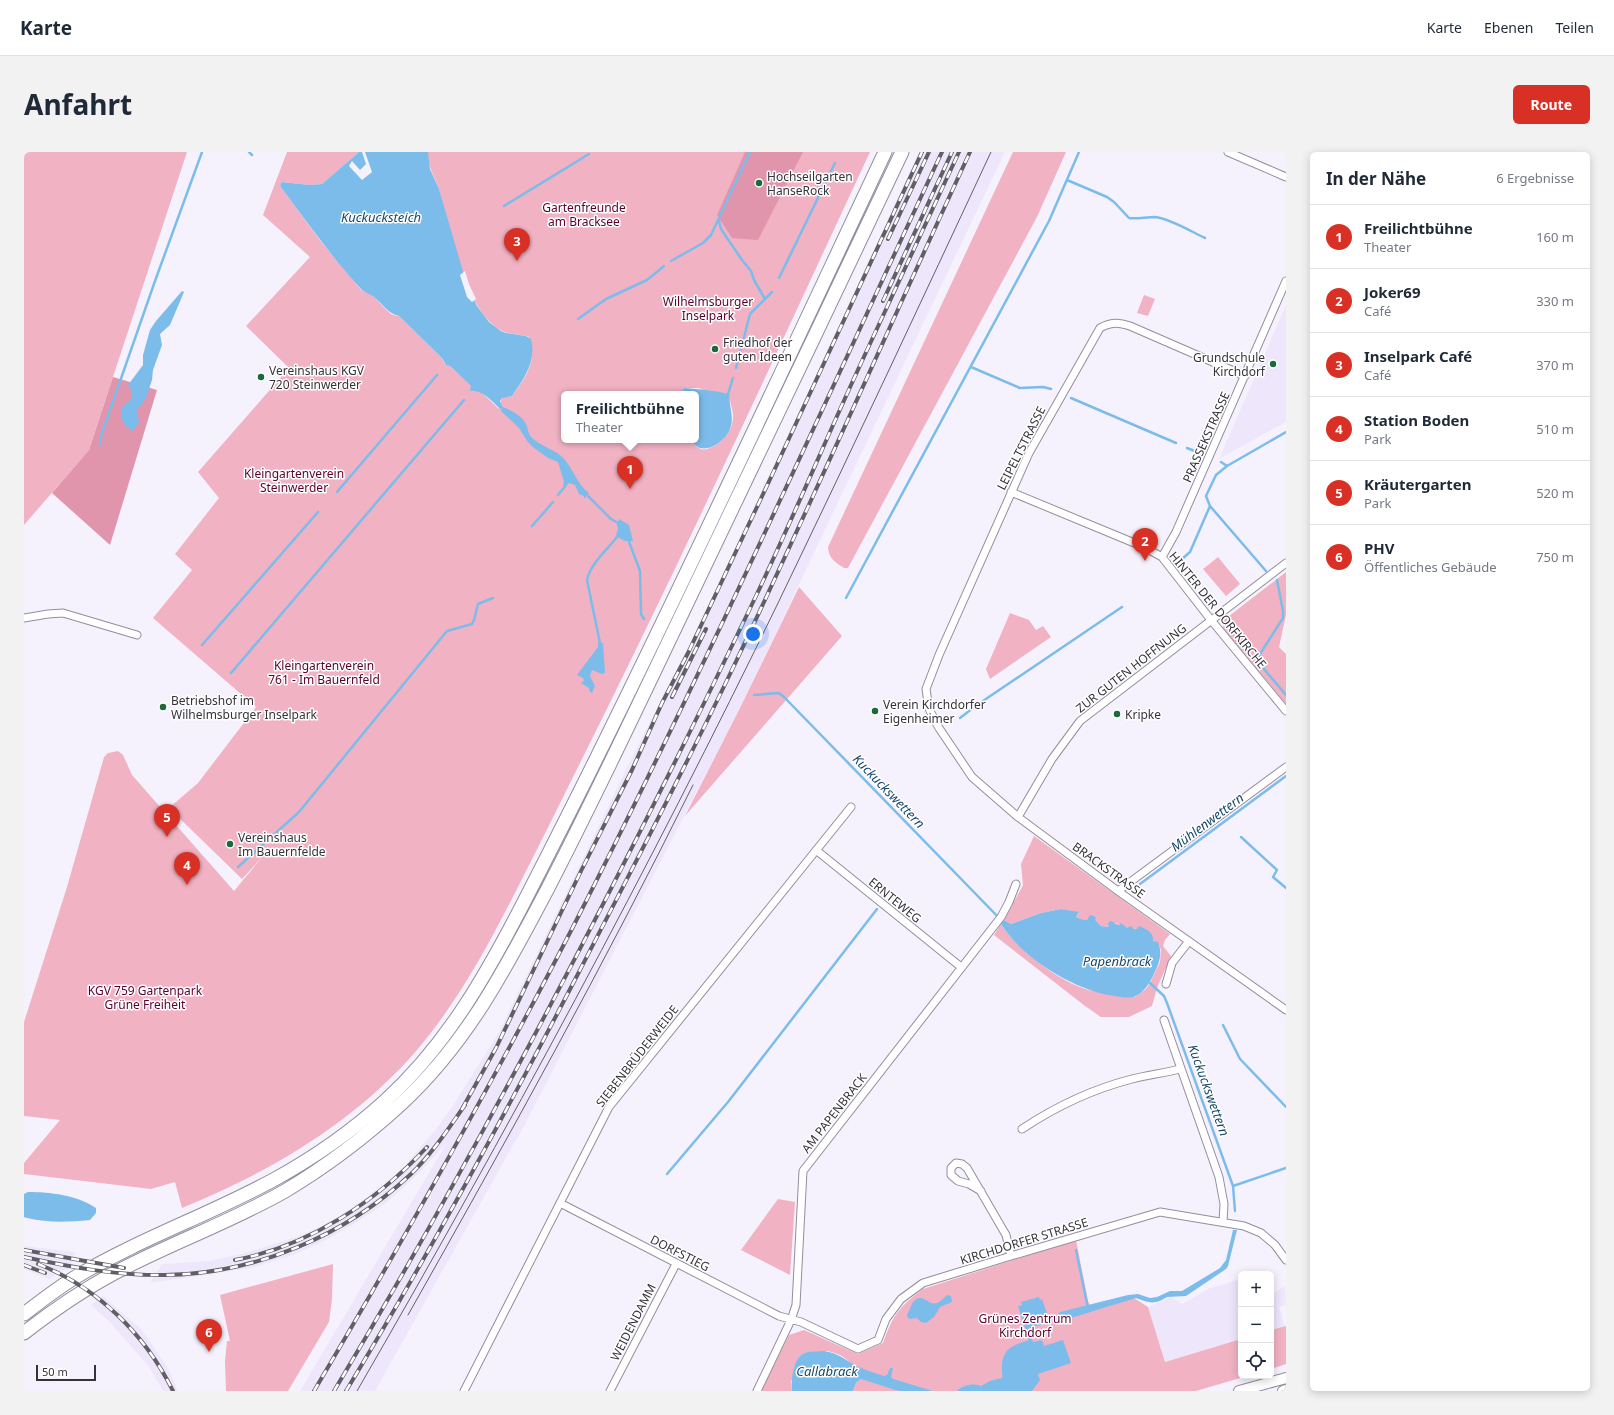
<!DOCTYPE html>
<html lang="de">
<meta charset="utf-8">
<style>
:root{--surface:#fff;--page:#f2f2f3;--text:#1f2937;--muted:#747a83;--line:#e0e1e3;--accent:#d93025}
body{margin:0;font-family:"Noto Sans",sans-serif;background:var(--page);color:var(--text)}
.controls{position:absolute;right:12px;bottom:12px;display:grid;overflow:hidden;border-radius:6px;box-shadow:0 2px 10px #0003}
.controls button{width:36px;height:36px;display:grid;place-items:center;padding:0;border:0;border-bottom:1px solid var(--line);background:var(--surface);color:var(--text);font:20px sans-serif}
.scale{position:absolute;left:12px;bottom:10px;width:60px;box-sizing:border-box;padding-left:4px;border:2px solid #35333a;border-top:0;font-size:11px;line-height:14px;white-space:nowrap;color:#35333a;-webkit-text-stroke:3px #fff;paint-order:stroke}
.you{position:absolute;left:729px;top:482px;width:14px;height:14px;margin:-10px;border:3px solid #fff;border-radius:50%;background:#1a73e8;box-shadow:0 0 0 6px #1a73e833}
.badge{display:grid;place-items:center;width:26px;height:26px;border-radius:50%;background:var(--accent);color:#fff;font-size:13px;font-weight:700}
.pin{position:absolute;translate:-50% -33px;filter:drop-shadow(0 1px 2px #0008)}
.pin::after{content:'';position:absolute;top:21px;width:14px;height:12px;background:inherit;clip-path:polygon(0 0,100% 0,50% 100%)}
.popup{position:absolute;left:537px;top:239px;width:138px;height:52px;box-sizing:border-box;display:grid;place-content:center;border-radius:6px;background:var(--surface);filter:drop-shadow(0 1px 3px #0005);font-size:13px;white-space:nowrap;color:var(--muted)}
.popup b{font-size:15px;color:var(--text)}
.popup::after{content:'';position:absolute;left:50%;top:100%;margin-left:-8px;border:8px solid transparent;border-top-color:var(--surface)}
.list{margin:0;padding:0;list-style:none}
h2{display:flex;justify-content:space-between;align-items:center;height:52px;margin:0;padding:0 16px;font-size:17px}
h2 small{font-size:13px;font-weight:400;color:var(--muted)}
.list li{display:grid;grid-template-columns:26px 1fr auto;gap:12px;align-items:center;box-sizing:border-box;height:64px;padding:0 16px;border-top:1px solid var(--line)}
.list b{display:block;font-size:15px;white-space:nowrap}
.list p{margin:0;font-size:13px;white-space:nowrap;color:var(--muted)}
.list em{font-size:13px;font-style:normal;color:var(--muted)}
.icon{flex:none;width:22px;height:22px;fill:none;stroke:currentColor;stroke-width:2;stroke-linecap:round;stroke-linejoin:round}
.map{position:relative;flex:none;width:1262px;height:1239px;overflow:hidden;border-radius:6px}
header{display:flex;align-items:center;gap:24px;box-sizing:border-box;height:56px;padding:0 20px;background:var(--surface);border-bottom:1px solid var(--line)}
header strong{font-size:19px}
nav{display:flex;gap:22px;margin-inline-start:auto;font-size:14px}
.intro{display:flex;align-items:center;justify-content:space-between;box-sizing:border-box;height:96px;padding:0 24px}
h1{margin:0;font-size:28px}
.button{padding:10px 18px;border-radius:6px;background:var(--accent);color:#fff;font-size:14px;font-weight:700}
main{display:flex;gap:24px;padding:0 24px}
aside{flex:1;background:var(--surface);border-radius:6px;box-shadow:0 2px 10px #0003}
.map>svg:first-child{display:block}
.built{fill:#eee7fc}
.green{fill:#f1b2c4;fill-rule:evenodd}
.forest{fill:#e095ac}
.water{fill:#7cbceb}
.pier{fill:#f6f2fd}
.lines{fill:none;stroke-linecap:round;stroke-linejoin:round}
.stream{stroke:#7cbceb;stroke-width:2.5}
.street-casing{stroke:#938d9e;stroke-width:9}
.secondary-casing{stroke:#938d9e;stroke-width:12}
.highway-casing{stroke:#938d9e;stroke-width:15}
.street{stroke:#fff;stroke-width:7}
.secondary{stroke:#fff;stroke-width:10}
.highway{stroke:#fff;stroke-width:13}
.tram{stroke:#615f66;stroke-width:1}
.rail-casing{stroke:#615f66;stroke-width:4}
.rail{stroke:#fff;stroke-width:2.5;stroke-dasharray:8;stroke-linecap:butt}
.poi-dot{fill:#196939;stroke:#fff;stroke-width:1.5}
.labels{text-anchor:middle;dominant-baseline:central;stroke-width:3;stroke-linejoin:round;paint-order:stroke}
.poi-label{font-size:12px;fill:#35333a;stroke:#fff;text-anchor:start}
.park-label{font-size:12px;fill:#5b002d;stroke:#fff}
.street-label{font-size:12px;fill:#35333a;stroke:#fff}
.water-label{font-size:13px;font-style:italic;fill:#184969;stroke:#fff}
</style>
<header>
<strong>Karte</strong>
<nav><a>Karte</a><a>Ebenen</a><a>Teilen</a></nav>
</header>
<div class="intro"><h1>Anfahrt</h1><a class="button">Route</a></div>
<main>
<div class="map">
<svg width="1262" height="1239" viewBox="0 0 1262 1239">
<rect width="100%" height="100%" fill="#f6f2fd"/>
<path class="built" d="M 895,0 L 981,0 L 717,554 L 501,972 L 351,1239 L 276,1239 L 422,992 L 389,1027 L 362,1051 L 330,1072 L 300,1089 L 272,1102 L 227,1116 L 126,1131 L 138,1112 L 185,1109 L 221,1101 L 275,1084 L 298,1074 L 323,1059 L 366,1028 L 383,1011 L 412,977 L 428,955 L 475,880 L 606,609 L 665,494 L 721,376 Z
M 1262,153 L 1262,270 L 1195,307 Z
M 0,1094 L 51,1100 L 45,1118 L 39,1118 L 25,1127 L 0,1117 Z
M 1214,1128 L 1217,1132 L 1217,1187 L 1141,1210 L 1124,1155 L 1147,1145 L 1158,1152 L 1186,1136 Z
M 1261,1134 L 1262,1153 L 1255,1155 L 1261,1174 L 1247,1178 L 1247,1143 Z
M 79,1144 L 118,1178 L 144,1216 L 154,1239 L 139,1239 L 125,1215 L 86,1170 L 67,1153 Z"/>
<path class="green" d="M 0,0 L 163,0 L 65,298 L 0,373 Z
M 263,0 L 335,0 L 298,32 L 286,33 L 259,30 L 256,34 L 295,87 L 337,138 C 352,143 355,152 366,161 C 368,163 372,164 375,164 L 418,206 L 421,212 L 426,214 L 447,234 L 447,236 L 457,240 L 475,257 L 478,245 L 488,244 C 496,233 507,219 508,204 C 509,198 506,191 505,185 C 499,182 491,183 484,181 C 477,180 469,173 464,168 C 437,139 427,76 415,38 C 411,24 403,15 404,0 L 846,0 C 752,202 659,405 559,605 C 538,647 517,690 495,733 C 465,792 436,847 393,898 C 330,971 246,1020 158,1056 L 151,1030 L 127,1037 L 0,1022 L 0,1011 L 36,968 L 0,964 L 0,870 L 43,735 L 80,605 L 84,601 L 94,599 L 99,603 L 108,623 L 210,739 L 239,704 L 218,727 L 145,656 L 174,631 L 232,555 L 129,466 L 168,418 L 151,402 L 195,346 L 174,320 L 265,216 L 222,174 L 286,105 L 239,63 ZM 661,236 L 675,236 L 684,240 L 706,243 C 705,249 708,255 709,262 C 710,278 699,292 683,297 C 676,299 671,294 668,288 L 540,288 L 540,242 L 656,242 L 657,239 Z
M 989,0 L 1042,0 L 1013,65 L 824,416 L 820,416 C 812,411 804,406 804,395 Z
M 1120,143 L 1131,147 L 1124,164 L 1113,161 Z
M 1194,405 L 1216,432 L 1202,444 L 1179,417 Z
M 1262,420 L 1262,463 L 1255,495 L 1262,502 L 1262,552 L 1199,476 L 1200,468 Z
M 775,435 L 818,484 L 661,664 L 717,554 Z
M 986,461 L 1005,468 L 1012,478 L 1019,474 L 1027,485 L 966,527 L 962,517 Z
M 1010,684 L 1146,782 L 1141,788 L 1139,794 L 1147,804 L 1133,836 L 1128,854 L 1105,865 L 1077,865 L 1061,854 L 970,783 L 977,772 C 991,795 1031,826 1056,835 C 1069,841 1096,842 1111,845 L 1122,837 L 1126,831 L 1136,810 L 1137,798 L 1135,793 L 1113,777 L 1103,776 L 1094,773 L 1092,771 L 1085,773 L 1085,775 L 1077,774 L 1070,768 L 1072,765 L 1066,765 L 1063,768 L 1057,767 L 1052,765 L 1055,761 L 1037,757 L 1017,761 L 987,772 L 980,768 L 999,733 L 997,712 Z
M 754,1047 L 771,1050 L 766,1123 L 717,1098 Z
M 1052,1088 L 1064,1149 L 1069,1159 L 1110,1146 L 1124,1155 L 1141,1210 L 1217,1187 L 1217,1224 L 1223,1224 L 1172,1239 L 829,1239 L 832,1231 L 837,1227 C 827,1211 823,1203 803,1199 L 767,1229 L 768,1239 L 737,1239 L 765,1183 L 780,1178 L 834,1202 L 859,1191 C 869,1163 875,1155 899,1137 Z
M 309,1112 L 308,1147 L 305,1170 L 264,1239 L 202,1239 L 201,1209 L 203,1189 L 206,1189 L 196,1143 Z
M 1262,1174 L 1262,1212 L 1247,1217 L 1247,1178 Z"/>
<path class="forest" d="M 721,0 L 779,0 L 734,88 L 708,86 L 693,63 Z
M 89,225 L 133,238 L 86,393 L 28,341 L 65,298 Z"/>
<path class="water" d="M 335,0 L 404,0 L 406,17 L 415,37 L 443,133 L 453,154 L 465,170 L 477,179 L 482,181 L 502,184 L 507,187 C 513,209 500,227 488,244 L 478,246 L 476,249 L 478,254 L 476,257 C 468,249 457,237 446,239 L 447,234 L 426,214 L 422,213 L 418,206 L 375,164 C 363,161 361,154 351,146 C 347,142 339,140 336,136 C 307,104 282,69 256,34 L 258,30 L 286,33 L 298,32 Z
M 158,139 L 160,140 L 146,173 L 136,182 L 138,193 L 129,218 L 128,228 L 122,246 L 113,258 L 115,270 L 109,279 C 100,275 93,263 99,254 C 101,251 107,249 108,245 C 109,241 106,236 104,233 L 119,213 L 119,203 L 126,178 L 132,169 Z
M 661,236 C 671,237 698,239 706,243 C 704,255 711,263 706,277 C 702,290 676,307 668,288 L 672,288 L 672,242 L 656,242 L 657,239 Z
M 479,255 C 488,259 497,263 502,272 C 504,276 504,282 508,286 C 518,295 533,298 541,308 C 550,319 554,333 565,341 L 560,347 L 560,344 L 555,342 L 551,333 L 545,331 L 541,335 L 539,334 L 540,330 L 534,310 L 524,306 L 510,296 L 503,289 L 495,276 L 477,259 Z
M 595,367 L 605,373 L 609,389 L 601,389 L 592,384 L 594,376 L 593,373 Z
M 574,491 L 579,491 L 581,521 L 578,522 L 568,518 L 566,524 L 571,534 L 568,541 L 566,540 L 565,536 L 557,531 L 560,529 L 559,526 L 553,523 L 574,495 Z
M 1037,757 L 1055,760 L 1052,765 L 1057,767 L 1063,768 L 1066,763 L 1072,765 L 1071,768 L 1077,774 L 1085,775 L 1084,771 L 1087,769 L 1094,773 L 1096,773 L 1097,771 L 1103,776 L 1107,774 L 1110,777 L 1113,777 L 1115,774 C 1122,777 1130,780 1129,789 L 1134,790 C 1139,802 1135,812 1129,824 C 1125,832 1120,840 1112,844 C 1106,847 1097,845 1091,844 C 1051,839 998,806 977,772 L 980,768 L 987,772 L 1017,761 Z
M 4,1040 C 26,1040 53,1043 72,1056 L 72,1061 L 66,1068 C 44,1070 24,1071 3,1066 L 0,1065 L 0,1042 Z
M 1209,1078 L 1213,1078 L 1204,1114 L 1202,1117 L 1162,1144 L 1143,1145 C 1130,1153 1126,1151 1112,1146 L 1034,1170 L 1034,1168 L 1005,1176 L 1009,1190 L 1018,1188 L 1020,1194 L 1039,1188 L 1047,1211 L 1014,1222 L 1016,1228 L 1008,1239 L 933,1239 C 939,1233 949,1231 957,1234 L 966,1229 L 978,1226 C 979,1221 977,1218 978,1213 C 979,1195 991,1193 1005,1188 L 994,1154 L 998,1153 L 997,1150 L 1015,1145 L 1016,1148 L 1018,1147 L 1025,1167 L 1033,1164 L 1033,1163 L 1036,1160 L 1104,1143 L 1114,1142 L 1126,1146 L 1133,1145 L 1146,1139 L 1158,1139 L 1196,1116 L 1202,1108 Z
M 923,1143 L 927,1144 L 928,1150 L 916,1155 L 910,1165 L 902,1171 L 897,1170 L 893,1166 L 886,1167 L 884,1166 L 883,1163 C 886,1158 887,1152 890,1149 C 899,1140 904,1154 913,1151 C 917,1150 920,1145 923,1143 Z
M 797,1199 C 815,1200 820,1208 835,1215 C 843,1219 852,1221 860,1224 L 863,1223 L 866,1216 L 869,1216 L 867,1225 L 869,1227 L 909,1239 L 875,1239 L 837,1227 L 832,1231 L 829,1239 L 768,1239 C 767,1229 769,1205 781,1201 C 785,1199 792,1200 797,1199 Z"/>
<path class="pier" d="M 338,0 L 341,0 L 348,20 L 338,28 L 325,14 L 328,9 L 336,18 L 342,12 Z
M 441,119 L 445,132 L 452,147 L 448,150 L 443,145 L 436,123 Z"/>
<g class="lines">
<path class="stream" d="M 225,0 L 228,3
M 1043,28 L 1083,45 L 1090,50 L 1105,66 C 1114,67 1122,65 1131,65 C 1145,66 1168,80 1181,86
M 480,54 L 565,2
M 695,69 L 697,77 L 718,108 L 727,119 L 730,128 L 741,147
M 647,109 L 679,91 L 687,83 L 726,0
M 755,126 L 811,11
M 554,167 L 582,147 L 623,128 L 640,114
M 947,215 L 996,236 L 1019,235 L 1027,237
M 712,216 L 726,162 L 748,140
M 704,242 L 709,226
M 1047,246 L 1152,291
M 477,255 L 481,259
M 76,293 L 77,284 L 131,129 L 178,0
M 1163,296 L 1178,302
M 1197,310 L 1203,314
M 313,340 L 413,223
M 561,341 L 587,367 L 596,372
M 534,343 L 542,333
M 1186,354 L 1242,419
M 508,374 L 529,350
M 604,387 L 616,419 L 617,462 L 620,467
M 1157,408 L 1166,400 L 1186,354 L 1182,344 L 1192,323 L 1203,314 L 1262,280
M 1253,428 L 1259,459 L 1259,466 L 1236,502 L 1234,510 L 1262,543
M 822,446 L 1025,69 L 1055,0
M 576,491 L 563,428 C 567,411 582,399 593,385
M 178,493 L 294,360
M 207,521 L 440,248
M 730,543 L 755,541 L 761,546 L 979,770
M 936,566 L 953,553 L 1098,455
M 1217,685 L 1253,718 L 1249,725 L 1262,736
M 214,715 L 275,660 L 423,479 L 448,472 L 450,468 L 454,452 L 469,446
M 1116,732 L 1262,624
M 1126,831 L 1140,844 L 1143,851 L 1209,1034 L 1211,1059
M 1199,873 L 1216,907 L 1262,955
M 643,1022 L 704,950 L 853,757
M 1209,1034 L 1262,1016
M 1052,1098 L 1064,1156"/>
<g class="street-casing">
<path id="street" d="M 1204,0 L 1262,25
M 1221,224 L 1106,174 C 1094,170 1087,170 1076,176 L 1005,301 L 915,503 L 902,537 L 905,557 L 915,576 L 948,625 L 994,665 L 1094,739 L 1262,858
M 987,340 L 1120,395 L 1138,405 L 1187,468 L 1262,559
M 1138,405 L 1152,380 L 1262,129
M 0,466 L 24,462 L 39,461 L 113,483
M 994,665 L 1028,607 L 1056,569 L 1262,411
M 792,698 L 937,815
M 1094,739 L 1262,615
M 1142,832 L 1148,811 L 1165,789
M 1140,868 L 1195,1025 L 1200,1052 L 1199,1070
M 998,977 C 1031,955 1069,937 1108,927 C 1123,923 1140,921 1156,917
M 957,1039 L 945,1032 L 934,1029 L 927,1023 L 927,1016 L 932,1011 L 938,1012 L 943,1016 L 982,1083 L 987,1104
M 536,1051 L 755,1164 L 777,1170 L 834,1197 L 854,1188 L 862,1167 L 877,1147 L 899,1131 L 987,1104 L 1136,1060 L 1220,1074 L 1237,1081 L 1251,1093 L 1262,1108
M 440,1239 L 585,955 L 827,655
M 586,1239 L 652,1112
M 733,1239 L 767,1168 L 772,1153 L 779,1019 L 977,765 L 985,750 L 992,732"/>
</g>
<g class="secondary-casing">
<path id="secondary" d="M 1215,1239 L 1262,1226
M 1259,1239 L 1262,1238"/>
</g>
<g class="highway-casing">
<path id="highway" d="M 0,1162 C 18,1148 36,1134 55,1123 C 118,1086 187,1062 251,1027 C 291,1005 328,979 361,949 C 424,892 464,820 502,746 C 526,699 550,652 573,605 C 672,405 766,202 861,0
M 0,1181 C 32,1156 66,1133 102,1115 C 155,1088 210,1068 261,1039 C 303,1014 341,985 377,952 C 443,891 482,816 523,738 C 557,672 589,606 621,539 C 707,359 793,180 878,0"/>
</g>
<use href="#street" class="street"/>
<use href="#secondary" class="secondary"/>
<use href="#highway" class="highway"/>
<path class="tram" d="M 384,1163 C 483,988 580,813 669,633
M 333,1239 C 482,981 625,717 755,449 C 827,300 897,150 967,0"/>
<g class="rail-casing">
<path id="rail" d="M 864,87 L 905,0
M 859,149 L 928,0
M 648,545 L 682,477
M 438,957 L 472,896 L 557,719 L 608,618 L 638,551 L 664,501 L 749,321 L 898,0
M 0,1098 L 100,1116
M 0,1105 C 46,1115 94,1124 141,1123 C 231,1122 321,1084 387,1022 C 408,1002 424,977 441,953
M 211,1108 C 285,1094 352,1050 403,995
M 14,1112 C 73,1135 121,1182 149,1239
M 0,1113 L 21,1121
M 290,1239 C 381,1085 470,929 552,769 C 681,516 798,257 918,0
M 310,1239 C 464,982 602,715 732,444 C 769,366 802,287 838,209 C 870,139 903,70 935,0
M 322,1239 C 405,1102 482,961 556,818 C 607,719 659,620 707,520 C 789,348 866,173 946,0"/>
</g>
<use href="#rail" class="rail"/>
</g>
<g class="poi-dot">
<circle cx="735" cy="31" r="4"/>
<circle cx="691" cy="197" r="4"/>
<circle cx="1249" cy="212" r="4"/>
<circle cx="237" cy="225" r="4"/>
<circle cx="139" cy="555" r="4"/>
<circle cx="851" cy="559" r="4"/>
<circle cx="1093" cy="562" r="4"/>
<circle cx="206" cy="692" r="4"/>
</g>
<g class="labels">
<g class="poi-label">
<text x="743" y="24">Hochseilgarten<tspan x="743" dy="14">HanseRock</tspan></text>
<text x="699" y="190">Friedhof der<tspan x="699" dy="14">guten Ideen</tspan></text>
<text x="1241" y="205" text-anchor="end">Grundschule<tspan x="1241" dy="14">Kirchdorf</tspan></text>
<text x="245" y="218">Vereinshaus KGV<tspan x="245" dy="14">720 Steinwerder</tspan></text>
<text x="147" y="548">Betriebshof im<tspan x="147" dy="14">Wilhelmsburger Inselpark</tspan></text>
<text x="859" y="552">Verein Kirchdorfer<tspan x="859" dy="14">Eigenheimer</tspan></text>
<text x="1101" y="562">Kripke</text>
<text x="214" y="685">Vereinshaus<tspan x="214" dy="14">Im Bauernfelde</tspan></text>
</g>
<g class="park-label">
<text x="560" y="55">Gartenfreunde<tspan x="560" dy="14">am Bracksee</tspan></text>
<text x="684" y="149">Wilhelmsburger<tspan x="684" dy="14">Inselpark</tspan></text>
<text x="270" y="321">Kleingartenverein<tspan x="270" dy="14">Steinwerder</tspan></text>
<text x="300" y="513">Kleingartenverein<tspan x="300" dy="14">761 - Im Bauernfeld</tspan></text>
<text x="121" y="838">KGV 759 Gartenpark<tspan x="121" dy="14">Grüne Freiheit</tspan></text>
<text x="1001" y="1166">Grünes Zentrum<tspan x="1001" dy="14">Kirchdorf</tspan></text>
</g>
<g class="street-label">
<text transform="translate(1182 285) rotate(-66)">PRASSEKSTRASSE</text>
<text transform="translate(997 296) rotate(-63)">LEIPELTSTRASSE</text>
<text transform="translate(1194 458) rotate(51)">HINTER DER DORFKIRCHE</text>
<text transform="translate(1107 516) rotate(-38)">ZUR GUTEN HOFFNUNG</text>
<text transform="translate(1085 718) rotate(36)">BRACKSTRASSE</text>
<text transform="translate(871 748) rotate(39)">ERNTEWEG</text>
<text transform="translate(613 904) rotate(-52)">SIEBENBRÜDERWEIDE</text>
<text transform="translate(810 961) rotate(-52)">AM PAPENBRACK</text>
<text transform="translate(1000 1089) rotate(-17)">KIRCHDORFER STRASSE</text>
<text transform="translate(656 1101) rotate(27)">DORFSTIEG</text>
<text transform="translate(609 1170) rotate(-63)">WEIDENDAMM</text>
</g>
<g class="water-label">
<text x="357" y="65">Kuckucksteich</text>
<text transform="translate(865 639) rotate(46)">Kuckuckswettern</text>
<text transform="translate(1183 670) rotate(-37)">Mühlenwettern</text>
<text x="1093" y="809">Papenbrack</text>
<text transform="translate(1185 938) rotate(70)">Kuckuckswettern</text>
<text x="803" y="1219">Callabrack</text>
</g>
</g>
</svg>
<div class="controls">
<button>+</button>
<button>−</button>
<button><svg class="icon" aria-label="locate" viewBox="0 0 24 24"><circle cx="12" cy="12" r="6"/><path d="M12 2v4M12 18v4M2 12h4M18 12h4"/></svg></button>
</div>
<div class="scale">50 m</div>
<div class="you"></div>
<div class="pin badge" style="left:606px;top:337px">1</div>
<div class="popup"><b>Freilichtbühne</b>Theater</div>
<div class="pin badge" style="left:1121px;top:409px">2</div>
<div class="pin badge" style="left:493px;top:109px">3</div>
<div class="pin badge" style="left:163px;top:733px">4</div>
<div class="pin badge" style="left:143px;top:685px">5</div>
<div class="pin badge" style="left:185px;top:1200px">6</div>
</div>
<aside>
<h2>In der Nähe<small>6 Ergebnisse</small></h2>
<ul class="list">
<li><span class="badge">1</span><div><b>Freilichtbühne</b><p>Theater</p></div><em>160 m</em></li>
<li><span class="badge">2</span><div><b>Joker69</b><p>Café</p></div><em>330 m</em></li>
<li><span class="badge">3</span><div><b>Inselpark Café</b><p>Café</p></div><em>370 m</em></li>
<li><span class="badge">4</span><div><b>Station Boden</b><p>Park</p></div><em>510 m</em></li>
<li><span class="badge">5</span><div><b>Kräutergarten</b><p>Park</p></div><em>520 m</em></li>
<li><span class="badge">6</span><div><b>PHV</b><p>Öffentliches Gebäude</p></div><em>750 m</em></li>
</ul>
</aside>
</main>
